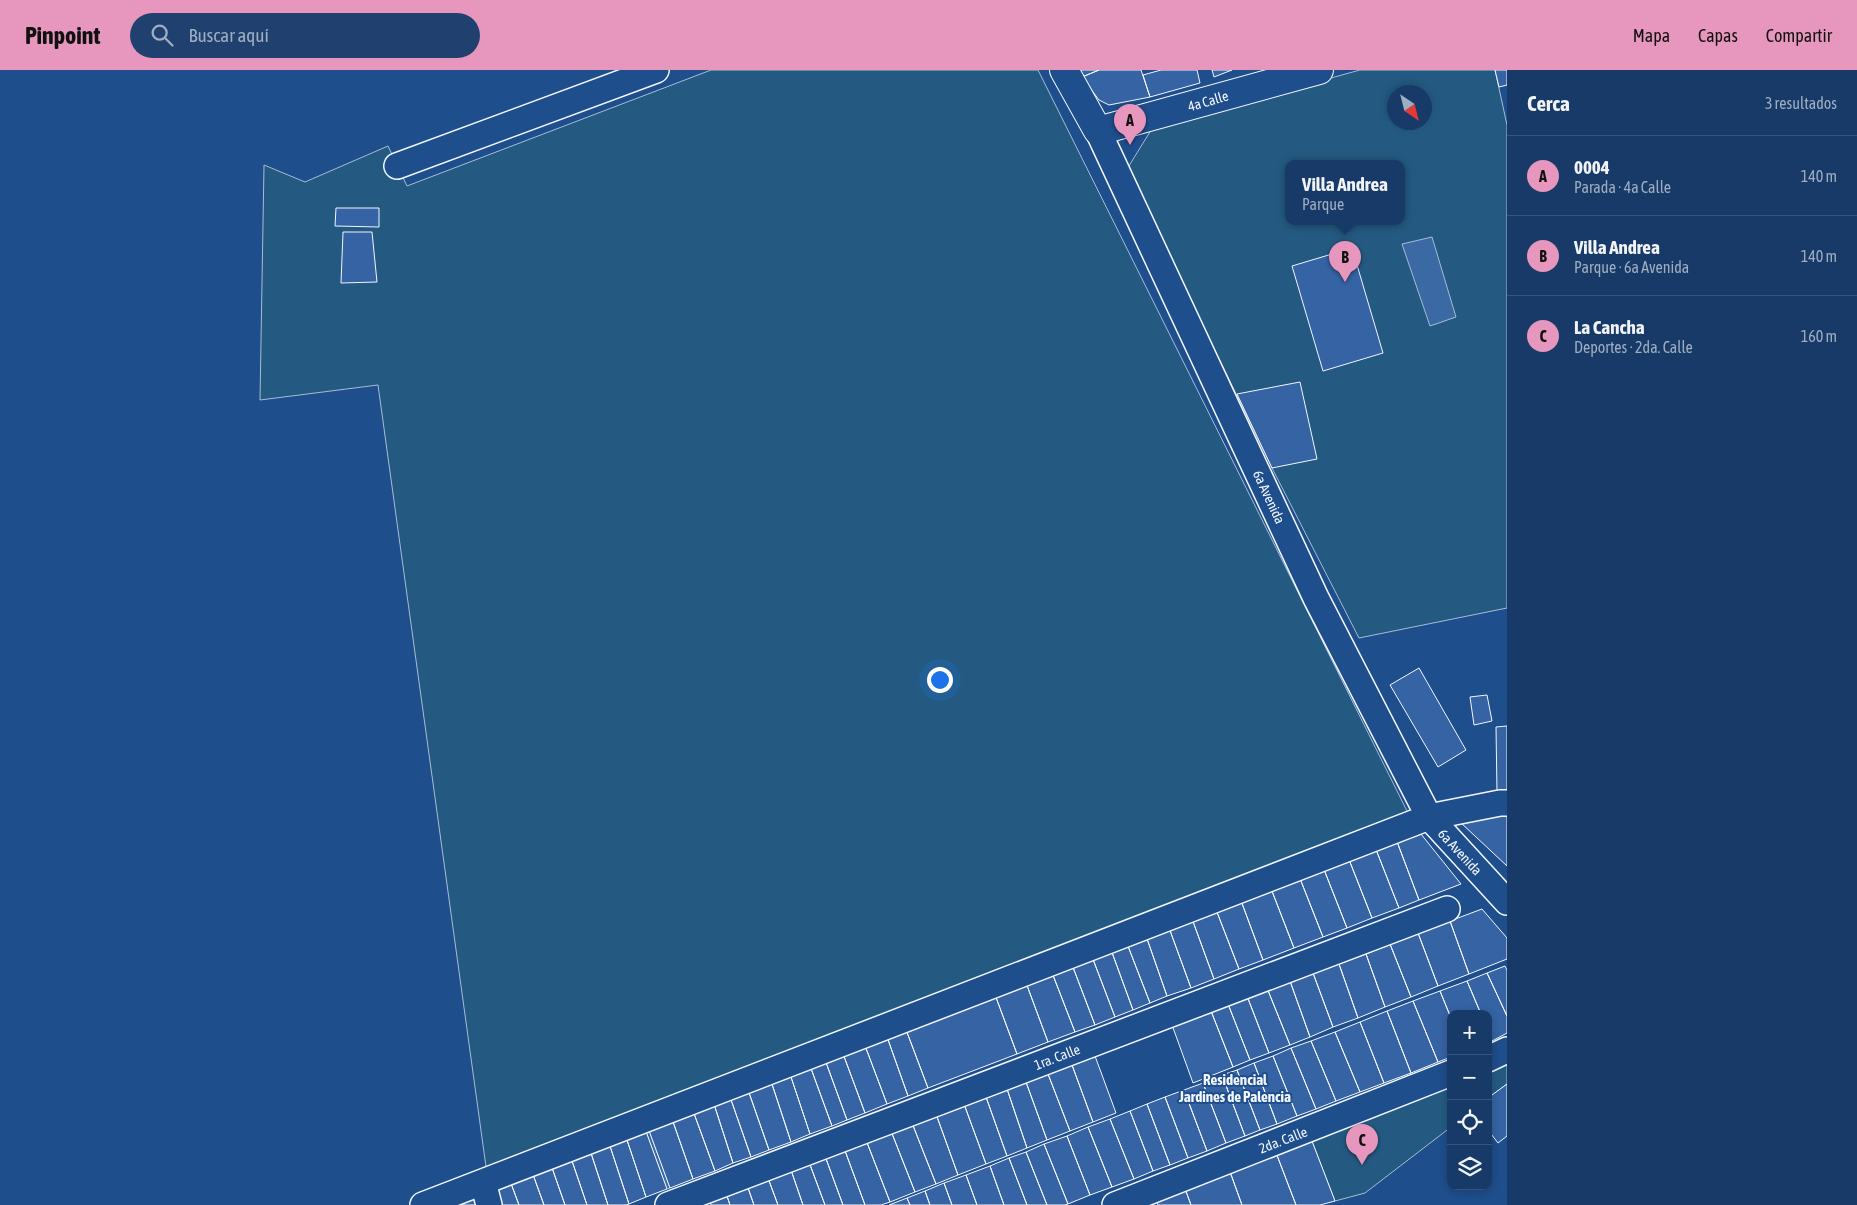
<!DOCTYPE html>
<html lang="es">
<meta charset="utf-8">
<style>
:root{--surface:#173a69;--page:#20416f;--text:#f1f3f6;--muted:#9eadc0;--line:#36547d;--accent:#e797bd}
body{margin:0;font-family:"Asap Condensed",sans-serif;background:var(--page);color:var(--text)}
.controls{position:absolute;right:15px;bottom:15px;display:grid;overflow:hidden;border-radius:10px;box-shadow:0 2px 8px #0003}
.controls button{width:45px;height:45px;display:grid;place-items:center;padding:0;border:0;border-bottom:1px solid var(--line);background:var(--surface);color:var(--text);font:25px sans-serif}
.compass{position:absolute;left:1387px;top:15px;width:45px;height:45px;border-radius:50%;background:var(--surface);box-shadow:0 2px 8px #0003;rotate:145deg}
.you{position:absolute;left:939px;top:609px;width:18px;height:18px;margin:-12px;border:4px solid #fff;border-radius:50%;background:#1a73e8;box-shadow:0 0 0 8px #1a73e833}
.badge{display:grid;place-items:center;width:32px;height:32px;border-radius:50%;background:var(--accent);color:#111;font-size:16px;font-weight:700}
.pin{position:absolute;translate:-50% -41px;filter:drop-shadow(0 1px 2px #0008)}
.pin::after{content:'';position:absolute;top:26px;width:18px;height:15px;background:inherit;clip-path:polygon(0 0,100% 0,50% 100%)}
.popup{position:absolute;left:1285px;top:90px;width:120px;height:65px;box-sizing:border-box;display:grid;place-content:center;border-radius:10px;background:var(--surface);filter:drop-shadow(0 1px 4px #0005);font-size:16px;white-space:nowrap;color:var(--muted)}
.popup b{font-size:19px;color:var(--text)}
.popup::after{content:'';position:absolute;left:50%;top:100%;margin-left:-10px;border:10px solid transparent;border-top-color:var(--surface)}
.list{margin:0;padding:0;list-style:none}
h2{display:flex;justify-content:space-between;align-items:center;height:65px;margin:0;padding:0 20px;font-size:21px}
h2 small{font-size:16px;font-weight:400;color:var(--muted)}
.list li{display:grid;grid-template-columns:32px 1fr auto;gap:15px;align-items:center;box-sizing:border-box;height:80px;padding:0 20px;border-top:1px solid var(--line)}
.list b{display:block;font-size:19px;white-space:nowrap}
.list p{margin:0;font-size:16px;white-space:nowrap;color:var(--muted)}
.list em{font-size:16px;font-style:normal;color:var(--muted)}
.icon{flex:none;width:28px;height:28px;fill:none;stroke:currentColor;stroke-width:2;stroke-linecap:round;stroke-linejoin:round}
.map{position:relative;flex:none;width:1507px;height:1135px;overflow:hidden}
header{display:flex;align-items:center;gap:30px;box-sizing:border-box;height:70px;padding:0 25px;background:var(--accent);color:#111}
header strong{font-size:24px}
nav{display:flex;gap:28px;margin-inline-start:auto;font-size:18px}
.search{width:350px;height:45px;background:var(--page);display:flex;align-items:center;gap:12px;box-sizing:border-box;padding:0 18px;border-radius:28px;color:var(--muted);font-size:19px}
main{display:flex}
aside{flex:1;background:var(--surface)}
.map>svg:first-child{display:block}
.green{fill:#245a82;stroke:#a8bbd7;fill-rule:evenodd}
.water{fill:#3b69a3;stroke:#a8bbd7}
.building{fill:#3563a3;stroke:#f2f6ff}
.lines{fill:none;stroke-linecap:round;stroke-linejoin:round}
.street-casing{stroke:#f2f6ff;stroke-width:28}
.primary-casing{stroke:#f2f6ff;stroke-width:30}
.street{stroke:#1f4e8c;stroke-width:25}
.primary{stroke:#1f4e8c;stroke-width:28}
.labels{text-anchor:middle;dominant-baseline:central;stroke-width:4;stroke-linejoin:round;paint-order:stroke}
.street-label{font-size:14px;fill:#f2f6ff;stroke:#1f4e8c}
.neighbourhood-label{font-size:15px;font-weight:bold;fill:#f2f6ff;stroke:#1f4e8c}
</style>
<header>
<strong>Pinpoint</strong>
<div class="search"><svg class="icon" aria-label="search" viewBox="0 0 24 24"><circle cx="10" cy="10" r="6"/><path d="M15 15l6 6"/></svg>Buscar aquí</div>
<nav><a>Mapa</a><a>Capas</a><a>Compartir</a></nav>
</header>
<main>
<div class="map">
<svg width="1507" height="1135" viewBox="0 0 1507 1135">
<rect width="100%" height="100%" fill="#1f4e8c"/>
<path class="green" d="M 711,0 L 1038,0 L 1411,749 L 487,1104 L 378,315 L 260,330 L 264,95 L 305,112 L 388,76 L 407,116 Z
M 1360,0 L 1495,0 L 1507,55 L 1507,538 L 1359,568 L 1272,398 L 1127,99 L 1153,57 ZM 1394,22 L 1424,22 L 1424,52 L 1394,52 ZM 1289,93 L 1401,93 L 1401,151 L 1289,151 Z
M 1507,986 L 1507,1014 L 1488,1028 L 1488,996 Z
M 1451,1011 L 1451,1057 L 1365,1123 L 1335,1131 L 1310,1066 Z"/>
<path class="water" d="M 1432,167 L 1456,247 L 1430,256 L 1402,174 Z
M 647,1055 L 670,1118 L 667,1119 L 644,1056 Z"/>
<path class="building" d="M 1077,0 L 1099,0 L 1082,7 Z
M 1099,0 L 1141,0 L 1150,27 L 1109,35 L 1099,30 L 1082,7 Z
M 1161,0 L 1197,0 L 1200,13 L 1150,27 L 1143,5 Z
M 1212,0 L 1232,0 L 1214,7 Z
M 1495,0 L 1507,0 L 1507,15 L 1499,17 Z
M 336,138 L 379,138 L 379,157 L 335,156 Z
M 343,162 L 372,162 L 377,212 L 341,213 Z
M 1352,178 L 1383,283 L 1323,301 L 1292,196 Z
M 1300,312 L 1317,389 L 1272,398 L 1237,324 Z
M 1419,598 L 1466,680 L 1438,697 L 1390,615 Z
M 1487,625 L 1492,651 L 1474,655 L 1470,627 Z
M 1507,656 L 1507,721 L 1497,722 L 1496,657 Z
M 1507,743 L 1507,796 L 1460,752 Z
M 1417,759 L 1461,814 L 1419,830 L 1396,769 Z
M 1396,769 L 1419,830 L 1399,838 L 1375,777 Z
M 1375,777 L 1399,838 L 1372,848 L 1348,787 Z
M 1348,787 L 1372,848 L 1347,858 L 1323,797 Z
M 1323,797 L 1347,858 L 1323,867 L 1299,806 Z
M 1299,806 L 1323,867 L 1294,878 L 1270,816 Z
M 1270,816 L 1294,878 L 1263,890 L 1240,828 Z
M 1240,828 L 1263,890 L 1239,899 L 1215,837 Z
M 1215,837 L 1239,899 L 1214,909 L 1191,846 Z
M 1482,839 L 1507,868 L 1507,889 L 1469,904 L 1450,851 Z
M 1191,846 L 1214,909 L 1191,918 L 1168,855 Z
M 1450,851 L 1469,904 L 1438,916 L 1418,863 Z
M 1168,855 L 1191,918 L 1167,926 L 1145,863 Z
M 1145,863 L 1167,926 L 1150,933 L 1126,871 Z
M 1418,863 L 1438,916 L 1411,927 L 1390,874 Z
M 1126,871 L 1150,933 L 1133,940 L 1110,877 Z
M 1390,874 L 1411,927 L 1385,937 L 1366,884 Z
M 1110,877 L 1133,940 L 1115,947 L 1091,884 Z
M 1091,884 L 1115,947 L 1095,955 L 1071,892 Z
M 1366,884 L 1385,937 L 1358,948 L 1339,894 Z
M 1071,892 L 1095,955 L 1075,962 L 1051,900 Z
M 1339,894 L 1358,948 L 1333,957 L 1313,903 Z
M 1505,896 L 1507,900 L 1507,946 L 1487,903 Z
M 1051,900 L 1075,962 L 1048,972 L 1025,910 Z
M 1313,903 L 1333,957 L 1310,967 L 1290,911 Z
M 1487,903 L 1507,946 L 1507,963 L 1492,971 L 1488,962 L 1488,944 L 1481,944 L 1467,911 Z
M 1025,910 L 1048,972 L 1017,984 L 994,922 Z
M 1290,911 L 1310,967 L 1290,975 L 1267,918 Z
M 1467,911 L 1481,944 L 1451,944 L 1451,948 L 1440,921 Z
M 1267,918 L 1290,975 L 1269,983 L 1247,926 Z
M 1440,921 L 1451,948 L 1451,987 L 1438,992 L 1413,931 Z
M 994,922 L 1017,984 L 928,1018 L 905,957 Z
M 1247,926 L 1269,983 L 1250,990 L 1228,934 Z
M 1413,931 L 1438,992 L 1411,1003 L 1387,941 Z
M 1228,934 L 1250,990 L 1233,997 L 1211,941 Z
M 1211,941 L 1233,997 L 1193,1013 L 1172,955 Z
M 1387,941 L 1411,1003 L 1384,1013 L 1360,952 Z
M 1360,952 L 1384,1013 L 1360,1022 L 1335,962 Z
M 905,957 L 928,1018 L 908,1026 L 886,964 Z
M 1335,962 L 1360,1022 L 1336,1031 L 1311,971 Z
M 886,964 L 908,1026 L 887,1034 L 864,973 Z
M 1311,971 L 1336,1031 L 1316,1039 L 1291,978 Z
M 864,973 L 887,1034 L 865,1043 L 842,981 Z
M 1291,978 L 1316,1039 L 1297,1046 L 1273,986 Z
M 842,981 L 865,1043 L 847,1050 L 824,987 Z
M 1095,986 L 1116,1043 L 1093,1052 L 1072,995 Z
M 1273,986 L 1297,1046 L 1277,1054 L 1254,993 Z
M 824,987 L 847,1050 L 832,1056 L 809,993 Z
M 809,993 L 832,1056 L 810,1064 L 789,1001 Z
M 1254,993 L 1277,1054 L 1260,1060 L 1237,1000 Z
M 1072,995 L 1093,1052 L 1070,1061 L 1048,1004 Z
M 1237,1000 L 1260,1060 L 1245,1066 L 1222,1005 Z
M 789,1001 L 810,1064 L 791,1072 L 770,1008 Z
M 1048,1004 L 1070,1061 L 1047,1070 L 1026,1012 Z
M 1222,1005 L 1245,1066 L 1226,1073 L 1203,1013 Z
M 770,1008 L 791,1072 L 769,1080 L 747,1017 Z
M 1026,1012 L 1047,1070 L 1027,1078 L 1007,1019 Z
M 1203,1013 L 1226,1073 L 1207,1081 L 1184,1020 Z
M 1507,1014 L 1507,1066 L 1498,1073 L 1488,1060 L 1488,1028 Z
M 747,1017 L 769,1080 L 751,1087 L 729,1024 Z
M 1007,1019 L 1027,1078 L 1007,1086 L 986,1027 Z
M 1184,1020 L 1207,1081 L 1188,1088 L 1165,1027 Z
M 729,1024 L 751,1087 L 733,1093 L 713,1031 Z
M 986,1027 L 1007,1086 L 986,1094 L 964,1034 Z
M 1165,1027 L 1188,1088 L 1170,1095 L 1147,1034 Z
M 713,1031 L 733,1093 L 715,1101 L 692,1038 Z
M 964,1034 L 986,1094 L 958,1105 L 936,1044 Z
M 1147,1034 L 1170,1095 L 1153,1101 L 1130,1041 Z
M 692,1038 L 715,1101 L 693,1109 L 671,1046 Z
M 1130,1041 L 1153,1101 L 1134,1109 L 1110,1049 Z
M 936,1044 L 958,1105 L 936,1114 L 912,1053 Z
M 671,1046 L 693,1109 L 670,1118 L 647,1055 Z
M 1110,1049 L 1134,1109 L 1112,1117 L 1088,1057 Z
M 912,1053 L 936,1114 L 915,1122 L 891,1061 Z
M 644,1056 L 667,1119 L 646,1127 L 625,1064 Z
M 1088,1057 L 1112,1117 L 1090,1125 L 1067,1066 Z
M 891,1061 L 915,1122 L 890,1132 L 866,1070 Z
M 625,1064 L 646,1127 L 629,1134 L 608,1070 Z
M 1067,1066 L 1090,1125 L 1068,1134 L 1044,1074 Z
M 1310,1066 L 1335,1131 L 1320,1135 L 1296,1135 L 1275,1080 Z
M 608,1070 L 629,1134 L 625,1135 L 608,1135 L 589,1077 Z
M 866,1070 L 890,1132 L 881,1135 L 865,1135 L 844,1078 Z
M 1044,1074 L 1068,1134 L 1065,1135 L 1047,1135 L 1026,1082 Z
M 589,1077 L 608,1135 L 587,1135 L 570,1085 Z
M 844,1078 L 865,1135 L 843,1135 L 825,1086 Z
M 1275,1080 L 1296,1135 L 1242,1135 L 1229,1099 Z
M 1026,1082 L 1047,1135 L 1027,1135 L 1009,1088 Z
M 570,1085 L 587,1135 L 565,1135 L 550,1092 Z
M 825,1086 L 843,1135 L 825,1135 L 809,1092 Z
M 1009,1088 L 1027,1135 L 1004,1135 L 990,1096 Z
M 550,1092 L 565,1135 L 544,1135 L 531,1099 Z
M 809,1092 L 825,1135 L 803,1135 L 791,1100 Z
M 990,1096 L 1004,1135 L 977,1135 L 966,1105 Z
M 531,1099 L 544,1135 L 519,1135 L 509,1108 Z
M 1229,1099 L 1242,1135 L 1191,1135 L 1184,1116 Z
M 791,1100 L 803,1135 L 778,1135 L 768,1108 Z
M 966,1105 L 977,1135 L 952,1135 L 944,1113 Z
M 509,1108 L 519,1135 L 497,1135 L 491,1113 Z
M 768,1108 L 778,1135 L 754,1135 L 747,1115 Z
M 944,1113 L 952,1135 L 930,1135 L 925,1121 Z
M 747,1115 L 754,1135 L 730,1135 L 726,1123 Z
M 1184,1116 L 1191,1135 L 1158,1135 L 1155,1127 Z
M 925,1121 L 930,1135 L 910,1135 L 907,1128 Z
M 726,1123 L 730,1135 L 711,1135 L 709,1130 Z
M 481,1125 L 483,1135 L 460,1135 Z
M 907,1128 L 910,1135 L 889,1135 Z"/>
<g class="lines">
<g class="street-casing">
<path id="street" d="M 1098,61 L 1316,528 L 1429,747 L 1507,832
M 397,96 L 656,0
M 1488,989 L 1507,980
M 483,1112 L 489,1135
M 423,1135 L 1429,747 L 1500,733 L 1507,733
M 668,1135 L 1447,839
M 1115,1135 L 1451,1003"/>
</g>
<g class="primary-casing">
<path id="primary" d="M 1064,0 L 1098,61 L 1319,0"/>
</g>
<use href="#street" class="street"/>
<use href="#primary" class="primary"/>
</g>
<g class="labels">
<g class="street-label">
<text transform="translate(1208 31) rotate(-16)">4a Calle</text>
<text transform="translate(1269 427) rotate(65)">6a Avenida</text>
<text transform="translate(1460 782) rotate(47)">6a Avenida</text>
<text transform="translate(1057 987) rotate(-21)">1ra. Calle</text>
<text transform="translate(1283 1070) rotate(-21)">2da. Calle</text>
</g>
<g class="neighbourhood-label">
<text x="1235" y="1009">Residencial<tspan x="1235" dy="17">Jardines de Palencia</tspan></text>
</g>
</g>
</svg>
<div class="controls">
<button>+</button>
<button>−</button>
<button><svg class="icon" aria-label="locate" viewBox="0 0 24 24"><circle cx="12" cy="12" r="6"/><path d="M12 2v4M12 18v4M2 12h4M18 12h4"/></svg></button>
<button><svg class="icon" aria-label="layers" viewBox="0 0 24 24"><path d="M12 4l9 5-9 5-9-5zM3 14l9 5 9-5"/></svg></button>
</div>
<svg class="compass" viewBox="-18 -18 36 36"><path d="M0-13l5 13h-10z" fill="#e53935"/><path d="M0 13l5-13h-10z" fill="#9eadc0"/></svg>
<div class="you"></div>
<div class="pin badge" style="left:1130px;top:75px">A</div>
<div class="pin badge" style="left:1345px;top:212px">B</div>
<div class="popup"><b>Villa Andrea</b>Parque</div>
<div class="pin badge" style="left:1362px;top:1095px">C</div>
</div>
<aside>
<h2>Cerca<small>3 resultados</small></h2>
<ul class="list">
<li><span class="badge">A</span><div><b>0004</b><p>Parada · 4a Calle</p></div><em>140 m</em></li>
<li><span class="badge">B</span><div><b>Villa Andrea</b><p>Parque · 6a Avenida</p></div><em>140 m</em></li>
<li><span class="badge">C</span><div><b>La Cancha</b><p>Deportes · 2da. Calle</p></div><em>160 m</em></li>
</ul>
</aside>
</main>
